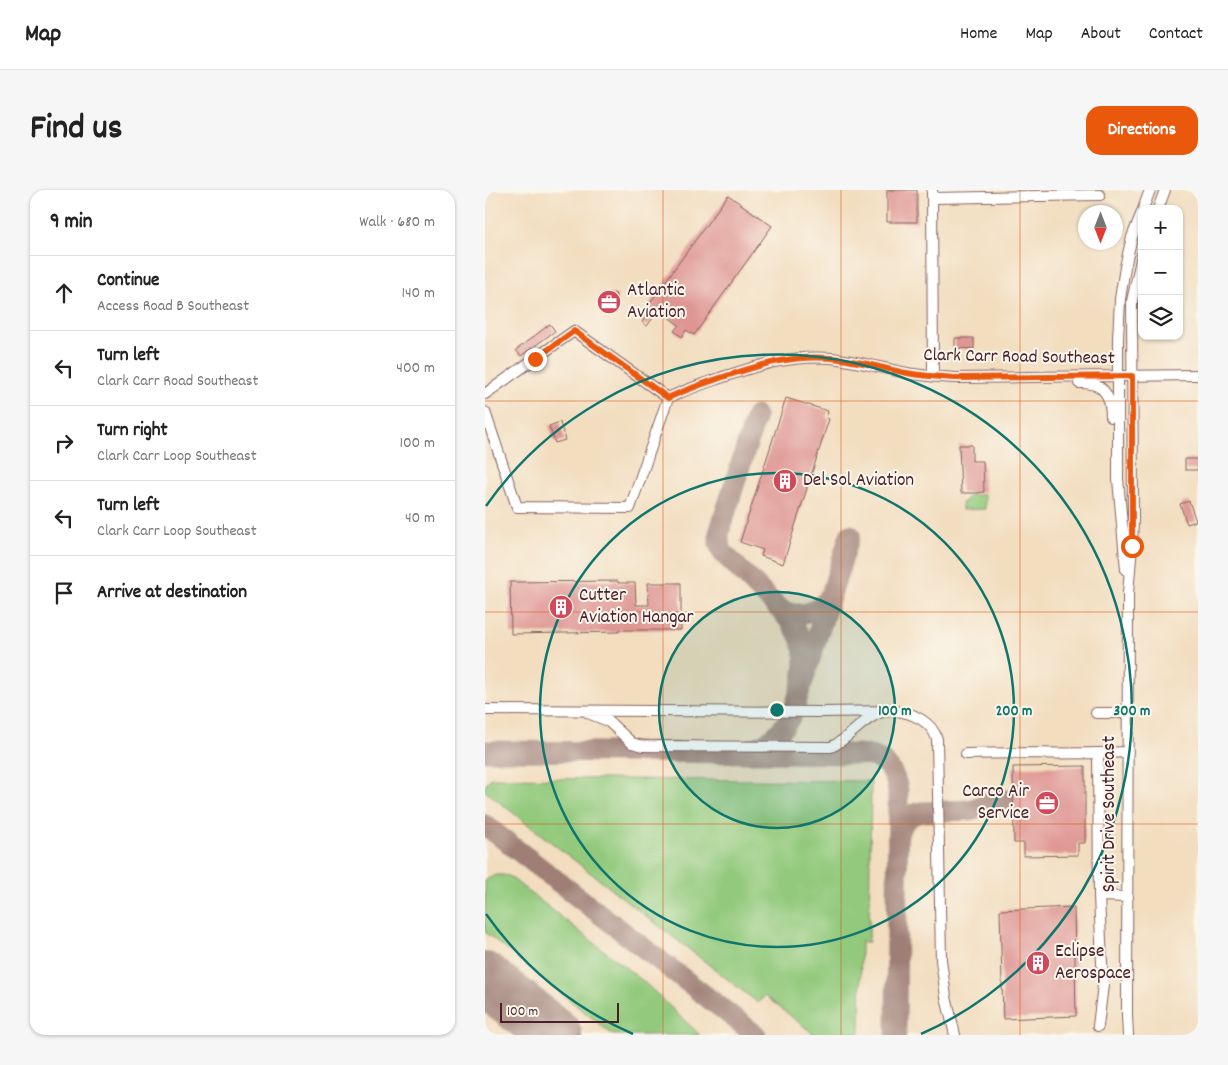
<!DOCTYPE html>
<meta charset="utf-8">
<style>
:root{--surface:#fff;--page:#f6f6f6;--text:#222;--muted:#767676;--line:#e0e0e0;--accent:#ea580c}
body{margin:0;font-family:Dekko,sans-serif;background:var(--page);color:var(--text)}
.controls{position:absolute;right:15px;top:15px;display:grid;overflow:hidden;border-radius:10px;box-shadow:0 1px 4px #0004}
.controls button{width:45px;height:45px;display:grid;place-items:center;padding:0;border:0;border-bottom:1px solid var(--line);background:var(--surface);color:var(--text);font:25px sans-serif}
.compass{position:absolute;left:593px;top:15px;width:45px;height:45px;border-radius:50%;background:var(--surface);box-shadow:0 1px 4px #0004;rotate:180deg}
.scale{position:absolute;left:15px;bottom:12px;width:119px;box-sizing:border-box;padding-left:5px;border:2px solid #4a1f2b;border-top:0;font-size:14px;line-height:18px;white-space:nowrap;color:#4a1f2b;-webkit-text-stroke:4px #fbf7ec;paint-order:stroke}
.stop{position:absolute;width:15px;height:15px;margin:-11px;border:4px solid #ea580c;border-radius:50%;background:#fff}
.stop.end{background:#ea580c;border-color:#fff;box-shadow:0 1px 5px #0008}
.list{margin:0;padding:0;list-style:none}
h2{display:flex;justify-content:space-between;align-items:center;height:65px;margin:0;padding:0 20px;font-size:21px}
h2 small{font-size:16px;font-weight:400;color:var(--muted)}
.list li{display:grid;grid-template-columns:32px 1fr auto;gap:15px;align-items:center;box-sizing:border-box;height:75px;padding:0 20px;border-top:1px solid var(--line)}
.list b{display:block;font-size:19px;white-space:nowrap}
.list p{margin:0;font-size:16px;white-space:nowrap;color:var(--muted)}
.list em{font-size:16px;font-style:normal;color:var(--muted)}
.icon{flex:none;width:28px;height:28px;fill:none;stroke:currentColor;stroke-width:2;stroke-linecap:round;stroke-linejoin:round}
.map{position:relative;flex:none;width:713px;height:845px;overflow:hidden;border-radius:15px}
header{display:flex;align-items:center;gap:30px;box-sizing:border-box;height:70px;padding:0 25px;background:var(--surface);border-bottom:1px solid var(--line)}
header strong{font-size:24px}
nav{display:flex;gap:28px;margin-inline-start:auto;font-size:18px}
.intro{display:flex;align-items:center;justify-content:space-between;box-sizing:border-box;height:120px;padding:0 30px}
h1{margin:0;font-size:35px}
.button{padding:12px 22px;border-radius:15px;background:var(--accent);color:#fff;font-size:18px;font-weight:700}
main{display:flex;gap:30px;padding:0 30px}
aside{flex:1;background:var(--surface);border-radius:15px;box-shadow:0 1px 4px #0004}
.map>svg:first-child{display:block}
.green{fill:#92c97c;stroke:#6e7454}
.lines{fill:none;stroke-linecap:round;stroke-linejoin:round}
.taxiway{stroke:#9e7e75;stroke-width:21}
.runway{stroke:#9e7e75;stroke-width:54}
.building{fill:#df9693}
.minor-casing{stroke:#85625f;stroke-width:12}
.minor{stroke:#fff;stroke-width:10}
.route{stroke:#ea580c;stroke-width:6}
.grid{fill:none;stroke:#d8530f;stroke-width:1;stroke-opacity:0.55}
.ring{fill:none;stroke:#0f766e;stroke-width:2.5}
.labels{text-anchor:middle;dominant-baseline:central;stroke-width:4;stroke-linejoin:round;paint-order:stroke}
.poi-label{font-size:19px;fill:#4a1f2b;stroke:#fbf7ec;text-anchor:start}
.street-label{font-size:19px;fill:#4a1f2b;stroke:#fbf7ec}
.centre{fill:#0f766e;stroke:#fbf7ec;stroke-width:2.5}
.ring-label{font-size:15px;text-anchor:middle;font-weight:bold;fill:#0f766e;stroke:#fbf7ec;stroke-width:4;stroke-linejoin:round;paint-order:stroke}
</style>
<header>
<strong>Map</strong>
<nav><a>Home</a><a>Map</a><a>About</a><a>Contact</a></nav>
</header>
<div class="intro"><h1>Find us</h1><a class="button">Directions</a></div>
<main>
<aside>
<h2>9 min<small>Walk · 680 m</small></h2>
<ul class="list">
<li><svg class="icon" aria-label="ahead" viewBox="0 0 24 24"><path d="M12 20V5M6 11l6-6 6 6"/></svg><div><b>Continue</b><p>Access Road B Southeast</p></div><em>140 m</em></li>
<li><svg class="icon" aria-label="left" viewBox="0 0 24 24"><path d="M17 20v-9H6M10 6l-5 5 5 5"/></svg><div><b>Turn left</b><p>Clark Carr Road Southeast</p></div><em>400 m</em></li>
<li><svg class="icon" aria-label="right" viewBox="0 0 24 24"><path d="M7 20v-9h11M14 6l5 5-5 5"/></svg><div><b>Turn right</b><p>Clark Carr Loop Southeast</p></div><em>100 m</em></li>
<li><svg class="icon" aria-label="left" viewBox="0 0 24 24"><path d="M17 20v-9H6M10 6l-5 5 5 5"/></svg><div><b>Turn left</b><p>Clark Carr Loop Southeast</p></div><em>40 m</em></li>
<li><svg class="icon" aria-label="arrive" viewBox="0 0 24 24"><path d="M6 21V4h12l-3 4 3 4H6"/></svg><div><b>Arrive at destination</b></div></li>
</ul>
</aside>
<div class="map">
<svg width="713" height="845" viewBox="0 0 713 845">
<rect width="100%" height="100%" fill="#fbf7ec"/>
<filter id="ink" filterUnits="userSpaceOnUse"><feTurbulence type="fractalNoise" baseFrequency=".02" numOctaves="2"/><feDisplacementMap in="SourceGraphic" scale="10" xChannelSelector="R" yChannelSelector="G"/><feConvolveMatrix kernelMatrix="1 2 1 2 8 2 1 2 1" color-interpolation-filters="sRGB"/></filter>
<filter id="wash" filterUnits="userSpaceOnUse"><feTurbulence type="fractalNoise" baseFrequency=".0096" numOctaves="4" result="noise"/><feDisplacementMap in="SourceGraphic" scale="20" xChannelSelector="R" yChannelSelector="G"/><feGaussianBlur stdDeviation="1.12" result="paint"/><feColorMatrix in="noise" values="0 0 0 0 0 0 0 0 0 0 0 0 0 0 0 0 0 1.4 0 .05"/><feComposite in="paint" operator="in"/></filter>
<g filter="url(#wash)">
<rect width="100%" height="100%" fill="#f2ddbf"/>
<path class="green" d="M 485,305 L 500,305 L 500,319 L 477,320 L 477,313 Z
M 6,588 L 386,591 L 384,752 L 376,752 L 375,843 L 358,843 L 356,845 L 330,845 L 280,806 L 273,813 L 0,601 L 0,596 Z
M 9,685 L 18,685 L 24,686 L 159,792 L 215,845 L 128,845 L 0,742 L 0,691 Z"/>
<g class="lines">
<path class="taxiway" d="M 271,226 L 234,343 L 234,354 L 238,363 C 252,377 266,391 280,405 C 307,431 326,449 318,490
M 291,416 C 311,430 334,425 346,404
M 0,561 L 375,564 C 398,566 409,578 413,600 L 411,845
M 260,561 C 282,556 298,542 308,522 L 365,345
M 0,635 L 271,845
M 413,645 C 416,632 424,624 437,622 L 486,620 L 510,610 L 523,610"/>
<path class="runway" d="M 0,789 L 70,845"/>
</g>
<g id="blocks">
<path class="building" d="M 402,0 L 432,0 L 432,32 L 402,32 Z
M 243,5 L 287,36 L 209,145 L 201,140 L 197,147 L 189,141 L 194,135 L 174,120 L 162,136 L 157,132 L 168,117 L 164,114 Z
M 117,104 L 131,104 L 131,120 L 116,120 Z
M 65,134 L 70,141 L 36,166 L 31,160 Z
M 470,148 L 489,148 L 489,159 L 470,158 Z
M 301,208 L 343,221 L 341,228 L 344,229 L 298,374 L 276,366 L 278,360 L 255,352 Z
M 75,232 L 80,250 L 70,253 L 64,236 Z
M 474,255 L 487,255 L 487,271 L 498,271 L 499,302 L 492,303 L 476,303 Z
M 700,269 L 713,269 L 713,280 L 700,280 Z
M 704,311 L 711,331 L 702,334 L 695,314 Z
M 133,391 L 133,393 L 150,393 L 151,415 L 164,415 L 163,393 L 196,393 L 196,440 L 134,440 L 134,442 L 26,444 L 25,392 Z
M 600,576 L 600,653 L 593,653 L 593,665 L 539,666 L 539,653 L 529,653 L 528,577 Z
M 589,717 L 591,826 L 518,829 L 515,720 Z"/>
</g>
</g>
<g filter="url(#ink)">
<use href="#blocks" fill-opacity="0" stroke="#85625f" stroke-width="1"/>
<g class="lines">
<g class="minor-casing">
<path id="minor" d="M 447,0 L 448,187
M 448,8 L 615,5
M 658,19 L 665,0
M 673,19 L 680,0
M 594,193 C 618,192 626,204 626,227
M 0,204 L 89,141 L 183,208 L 145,318 L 32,317 L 0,222
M 183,208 C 202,199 221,193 241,186 C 277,174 308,165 346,168 C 372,171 396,178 422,183 C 438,186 455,187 471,188 L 713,185
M 641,380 L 633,289 L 633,149 L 635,109 L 640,77 L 647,47 L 657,22
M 0,520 L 336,522 L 410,521 C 427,522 447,532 452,549 L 456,770 L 461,807 L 470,845
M 103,523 L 123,531 L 147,553 L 157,556 L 346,557 C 364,549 378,528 397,522
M 611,523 L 643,523
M 481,564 C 535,562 589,565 643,562
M 613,564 L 614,706 L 618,795 L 613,836
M 614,706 L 643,707
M 643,845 L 642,826 L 643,403 L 647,356 L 648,328 L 647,111 L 657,65"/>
</g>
<use href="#minor" class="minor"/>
</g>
</g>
<g class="lines" filter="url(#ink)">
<path class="route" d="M 50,169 L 89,141 L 183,208 C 202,199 221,193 241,186 C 278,174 307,165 346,168 C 372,170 396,178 422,183 C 438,186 455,187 471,188 L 647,186 L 647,356"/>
</g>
<path class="grid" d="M 178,0 L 178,845M 356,0 L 356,845M 535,0 L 535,845M 0,211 L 713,211M 0,422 L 713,422M 0,634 L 713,634"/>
<circle cx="292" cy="520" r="118" fill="#0f766e" fill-opacity=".12"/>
<g class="ring">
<circle cx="292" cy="520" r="118"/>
<circle cx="292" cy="520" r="237"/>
<path d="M148 844A355 355 0 0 1 1 724M1 316A355 355 0 1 1 436 844"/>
</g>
<defs>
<g id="office-disc" transform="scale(1.25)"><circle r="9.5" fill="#d1495b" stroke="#fbf7ec"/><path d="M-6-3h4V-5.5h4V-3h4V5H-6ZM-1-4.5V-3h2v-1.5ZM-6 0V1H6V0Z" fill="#fff"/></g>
<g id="building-disc" transform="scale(1.25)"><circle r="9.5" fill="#d1495b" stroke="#fbf7ec"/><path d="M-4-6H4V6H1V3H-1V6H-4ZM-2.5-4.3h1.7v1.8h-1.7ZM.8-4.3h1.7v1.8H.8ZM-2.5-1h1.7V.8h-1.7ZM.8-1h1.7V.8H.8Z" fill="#fff"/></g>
</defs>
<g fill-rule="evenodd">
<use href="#office-disc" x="124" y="112"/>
<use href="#building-disc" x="300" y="291"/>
<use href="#building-disc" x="76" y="417"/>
<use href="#office-disc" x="562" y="613"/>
<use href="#building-disc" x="553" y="773"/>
</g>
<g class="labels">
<g class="poi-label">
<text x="142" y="101">Atlantic<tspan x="142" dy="22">Aviation</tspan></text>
<text x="318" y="291">Del Sol Aviation</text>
<text x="94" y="406">Cutter<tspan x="94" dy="22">Aviation Hangar</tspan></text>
<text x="544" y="602" text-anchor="end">Carco Air<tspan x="544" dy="22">Service</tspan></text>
<text x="570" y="762">Eclipse<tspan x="570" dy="22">Aerospace</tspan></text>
</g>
<g class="street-label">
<text transform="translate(534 168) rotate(1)">Clark Carr Road Southeast</text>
<text transform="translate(625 624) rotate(-90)">Spirit Drive Southeast</text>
</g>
</g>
<circle cx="292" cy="520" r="8" class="centre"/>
<g class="ring-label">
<text x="410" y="525">100 m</text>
<text x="529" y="525">200 m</text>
<text x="647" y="525">300 m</text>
</g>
</svg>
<div class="controls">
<button>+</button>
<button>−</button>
<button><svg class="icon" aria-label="layers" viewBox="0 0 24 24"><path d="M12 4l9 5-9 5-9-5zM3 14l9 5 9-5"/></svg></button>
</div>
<svg class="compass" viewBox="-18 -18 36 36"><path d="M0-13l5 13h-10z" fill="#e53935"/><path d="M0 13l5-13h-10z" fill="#767676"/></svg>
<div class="scale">100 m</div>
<div class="stop" style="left:647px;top:356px"></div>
<div class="stop end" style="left:50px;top:169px"></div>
</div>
</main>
